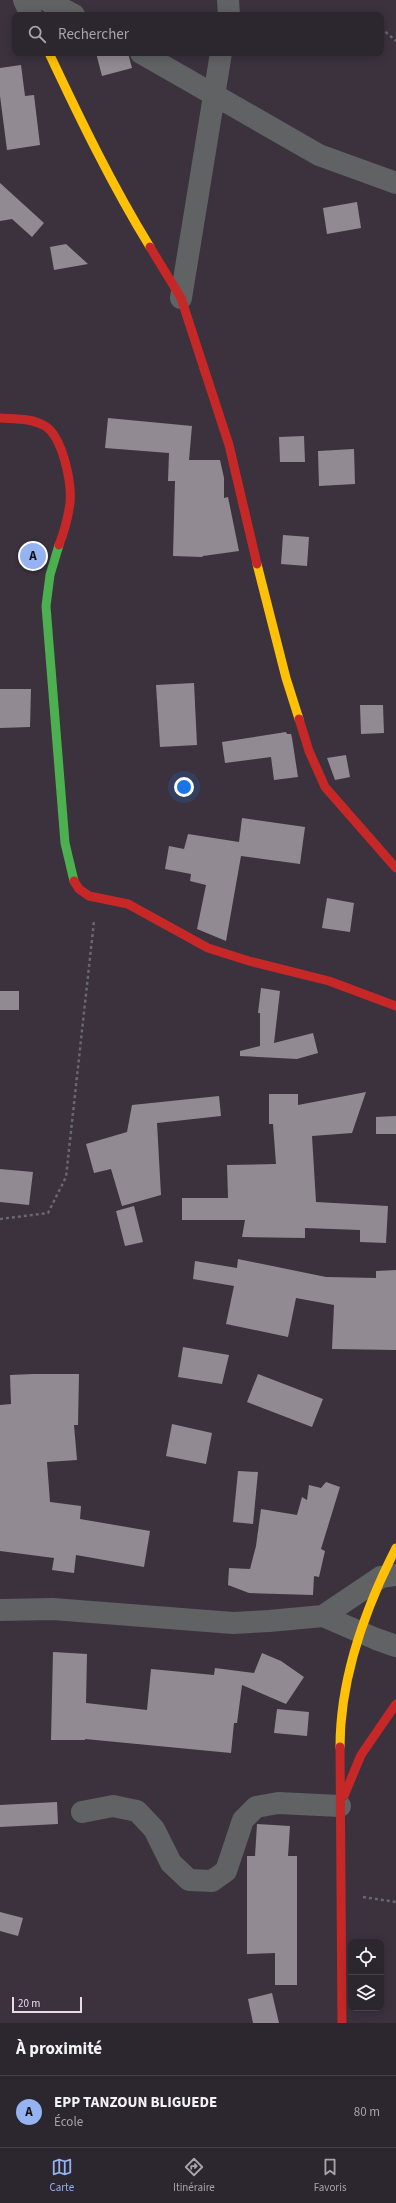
<!DOCTYPE html>
<html lang="fr">
<meta charset="utf-8">
<style>
:root{--surface:#2c262e;--page:#38323a;--text:#f1f3f6;--muted:#a6a5aa;--line:#48434a;--accent:#95b2f1}
body{margin:0;font-family:"Source Sans 3",sans-serif;background:var(--page);color:var(--text)}
.controls{position:absolute;right:12px;bottom:12px;display:grid;overflow:hidden;border-radius:8px;box-shadow:0 2px 10px #0003}
.controls button{width:36px;height:36px;display:grid;place-items:center;padding:0;border:0;border-bottom:1px solid var(--line);background:var(--surface);color:var(--text);font:20px sans-serif}
.scale{position:absolute;left:12px;bottom:10px;width:70px;box-sizing:border-box;padding-left:4px;border:2px solid #e6dbe7;border-top:0;font-size:11px;line-height:14px;white-space:nowrap;color:#e6dbe7;-webkit-text-stroke:3px #3e2e41;paint-order:stroke}
.you{position:absolute;left:184px;top:787px;width:14px;height:14px;margin:-10px;border:3px solid #fff;border-radius:50%;background:#1a73e8;box-shadow:0 0 0 6px #1a73e833}
.badge{display:grid;place-items:center;width:26px;height:26px;border-radius:50%;background:var(--accent);color:#111;font-size:13px;font-weight:700}
.pin{position:absolute;translate:-50% -50%;border:2px solid #fff;box-shadow:0 1px 4px #0006}
.list{margin:0;padding:0;list-style:none}
h2{display:flex;justify-content:space-between;align-items:center;height:52px;margin:0;padding:0 16px;font-size:17px}
h2 small{font-size:13px;font-weight:400;color:var(--muted)}
.list li{display:grid;grid-template-columns:26px 1fr auto;gap:12px;align-items:center;box-sizing:border-box;height:72px;padding:0 16px;border-top:1px solid var(--line)}
.list b{display:block;font-size:15px;white-space:nowrap}
.list p{margin:0;font-size:13px;white-space:nowrap;color:var(--muted)}
.list em{font-size:13px;font-style:normal;color:var(--muted)}
.icon{flex:none;width:22px;height:22px;fill:none;stroke:currentColor;stroke-width:2;stroke-linecap:round;stroke-linejoin:round}
.map{position:relative;flex:none;width:396px;height:2023px;overflow:hidden}
.search{position:absolute;background:var(--surface);box-shadow:0 2px 10px #0003;left:12px;right:12px;top:12px;height:44px;display:flex;align-items:center;gap:10px;box-sizing:border-box;padding:0 14px;border-radius:8px;color:var(--muted);font-size:15px}
.sheet{height:124px;background:var(--surface)}
nav{display:flex;justify-content:space-around;align-items:center;box-sizing:border-box;height:56px;border-top:1px solid var(--line);background:var(--surface);font-size:11px;color:var(--muted)}
nav a{display:grid;justify-items:center;gap:2px}
nav .on{color:var(--accent)}
.map>svg:first-child{display:block}
.building{fill:#928a93}
.lines{fill:none;stroke-linecap:round;stroke-linejoin:round}
.path{stroke:#69686b;stroke-width:2.5;stroke-dasharray:3 3;stroke-linecap:butt}
.street{stroke:#606263;stroke-width:22}
.fast{stroke:#4caf50;stroke-width:9}
.slow{stroke:#ffc107;stroke-width:9}
.jam{stroke:#c62828;stroke-width:9}
</style>
<div class="map">
<svg width="396" height="2023" viewBox="0 0 396 2023">
<rect width="100%" height="100%" fill="#3b323d"/>
<path class="building" d="M 96,53 L 128,53 L 132,68 L 102,76 Z
M 21,65 L 25,96 L 34,95 L 40,145 L 7,150 L 0,96 L 0,68 Z
M 0,183 L 44,223 L 32,237 L 12,219 L 0,221 Z
M 357,202 L 361,228 L 327,234 L 323,208 Z
M 66,244 L 88,264 L 54,270 L 50,247 Z
M 108,418 L 192,426 L 189,460 L 220,460 L 224,478 L 224,498 L 228,497 L 239,551 L 203,556 L 202,557 L 173,556 L 175,481 L 168,481 L 169,453 L 105,448 Z
M 304,436 L 305,462 L 280,462 L 279,437 Z
M 354,449 L 355,484 L 319,486 L 318,451 Z
M 283,535 L 309,537 L 307,566 L 281,564 Z
M 194,683 L 197,745 L 160,747 L 156,685 Z
M 0,689 L 31,689 L 30,727 L 0,728 Z
M 360,705 L 383,705 L 384,733 L 361,734 Z
M 286,732 L 287,734 L 291,734 L 292,738 L 298,777 L 274,780 L 271,757 L 225,763 L 222,742 Z
M 346,755 L 350,777 L 335,780 L 327,758 Z
M 242,818 L 305,827 L 300,864 L 241,856 L 226,941 L 197,929 L 206,885 L 190,881 L 191,874 L 165,869 L 169,846 L 184,849 L 188,834 L 239,842 Z
M 327,898 L 354,903 L 350,932 L 322,928 Z
M 261,988 L 280,991 L 274,1043 L 313,1033 L 318,1053 L 297,1059 L 240,1056 L 240,1051 L 260,1046 L 260,1013 L 258,1013 Z
M 0,991 L 19,991 L 19,1010 L 0,1010 Z
M 366,1092 L 352,1133 L 312,1136 L 316,1202 L 388,1206 L 386,1243 L 360,1242 L 360,1230 L 305,1228 L 305,1238 L 242,1237 L 245,1220 L 182,1220 L 182,1198 L 228,1198 L 227,1165 L 276,1164 L 273,1124 L 269,1124 L 269,1094 L 298,1094 L 298,1105 Z
M 219,1096 L 221,1116 L 157,1123 L 161,1195 L 122,1206 L 111,1169 L 94,1173 L 86,1144 L 127,1132 L 132,1105 Z
M 396,1116 L 396,1134 L 376,1134 L 376,1117 Z
M 0,1169 L 33,1172 L 29,1205 L 0,1202 Z
M 134,1206 L 143,1242 L 125,1246 L 116,1211 Z
M 238,1259 L 326,1277 L 376,1278 L 376,1271 L 396,1270 L 396,1350 L 332,1349 L 334,1305 L 296,1298 L 288,1337 L 226,1324 L 234,1286 L 193,1279 L 195,1261 L 237,1268 Z
M 183,1347 L 229,1355 L 222,1384 L 178,1377 Z
M 33,1374 L 79,1374 L 78,1425 L 74,1425 L 77,1460 L 47,1462 L 50,1502 L 81,1506 L 80,1519 L 150,1531 L 144,1567 L 76,1555 L 74,1573 L 52,1570 L 54,1558 L 0,1551 L 0,1405 L 11,1404 L 10,1375 Z
M 258,1374 L 323,1399 L 312,1427 L 247,1402 Z
M 172,1424 L 212,1433 L 206,1464 L 166,1456 Z
M 238,1471 L 258,1472 L 253,1524 L 233,1522 Z
M 326,1482 L 340,1487 L 321,1549 L 325,1551 L 319,1577 L 314,1576 L 313,1595 L 249,1593 L 228,1585 L 229,1568 L 250,1569 L 256,1546 L 261,1509 L 297,1515 L 302,1497 L 307,1500 L 309,1485 L 321,1488 Z
M 53,1652 L 87,1654 L 86,1703 L 147,1710 L 151,1669 L 214,1675 L 215,1668 L 254,1673 L 262,1653 L 281,1661 L 304,1677 L 286,1704 L 242,1685 L 237,1723 L 234,1723 L 231,1753 L 85,1739 L 85,1740 L 51,1740 Z
M 277,1709 L 309,1712 L 307,1736 L 274,1733 Z
M 57,1802 L 58,1824 L 0,1827 L 0,1805 Z
M 257,1824 L 290,1826 L 288,1856 L 297,1856 L 297,1985 L 275,1985 L 275,1953 L 247,1954 L 247,1856 L 255,1856 Z
M 0,1912 L 23,1918 L 18,1936 L 0,1931 Z
M 272,1993 L 279,2023 L 253,2023 L 248,1999 Z"/>
<g class="lines">
<path class="path" d="M 381,28 L 396,41
M 0,1219 L 48,1213 L 66,1177 L 94,921
M 363,1897 L 396,1902"/>
<path class="street" d="M 24,0 L 31,15
M 46,0 L 74,15
M 228,0 L 229,15
M 141,53 L 319,155 L 396,183
M 181,298 L 221,53
M 0,1610 L 53,1609 L 233,1623 L 269,1621 L 323,1616 L 381,1577 L 396,1575
M 323,1616 L 376,1639 L 396,1646
M 82,1812 L 113,1806 L 137,1811 L 154,1829 L 171,1863 L 189,1880 L 212,1881 L 226,1871 L 243,1820 L 256,1807 L 278,1803 L 340,1806"/>
<path class="fast" d="M 59,545 L 50,575 L 46,606 L 65,843 L 74,881"/>
<path class="slow" d="M 49,53 C 80,119 112,185 150,247
M 257,564 L 286,678 L 299,719
M 340,1747 C 340,1678 365,1609 396,1548"/>
<path class="jam" d="M 150,247 L 181,298 L 229,445 L 257,564
M 0,418 C 15,419 32,418 45,426 C 63,437 72,484 70,503 C 68,518 64,532 59,545
M 299,719 L 309,751 L 325,787 L 396,868
M 74,881 L 79,889 L 89,896 L 128,904 L 208,948 L 249,961 L 329,981 L 396,1006
M 340,1747 L 342,2023
M 344,1796 L 361,1755 L 396,1704"/>
</g>
</svg>
<div class="controls">
<button><svg class="icon" aria-label="locate" viewBox="0 0 24 24"><circle cx="12" cy="12" r="6"/><path d="M12 2v4M12 18v4M2 12h4M18 12h4"/></svg></button>
<button><svg class="icon" aria-label="layers" viewBox="0 0 24 24"><path d="M12 4l9 5-9 5-9-5zM3 14l9 5 9-5"/></svg></button>
</div>
<div class="scale">20 m</div>
<div class="you"></div>
<div class="pin badge" style="left:33px;top:556px">A</div>
<div class="search"><svg class="icon" aria-label="search" viewBox="0 0 24 24"><circle cx="10" cy="10" r="6"/><path d="M15 15l6 6"/></svg>Rechercher</div>
</div>
<section class="sheet">
<h2>À proximité<small></small></h2>
<ul class="list">
<li><span class="badge">A</span><div><b>EPP TANZOUN BLIGUEDE</b><p>École</p></div><em>80 m</em></li>
</ul>
</section>
<nav>
<a class="on"><svg class="icon" aria-label="map" viewBox="0 0 24 24"><path d="M3 6l6-2 6 2 6-2v14l-6 2-6-2-6 2zM9 4v14M15 6v14"/></svg>Carte</a>
<a><svg class="icon" aria-label="directions" viewBox="0 0 24 24"><path d="M12 3l9 9-9 9-9-9zM9 14v-3h6M13 9l2 2-2 2"/></svg>Itinéraire</a>
<a><svg class="icon" aria-label="saved" viewBox="0 0 24 24"><path d="M7 4h10v16l-5-4-5 4z"/></svg>Favoris</a>
</nav>
